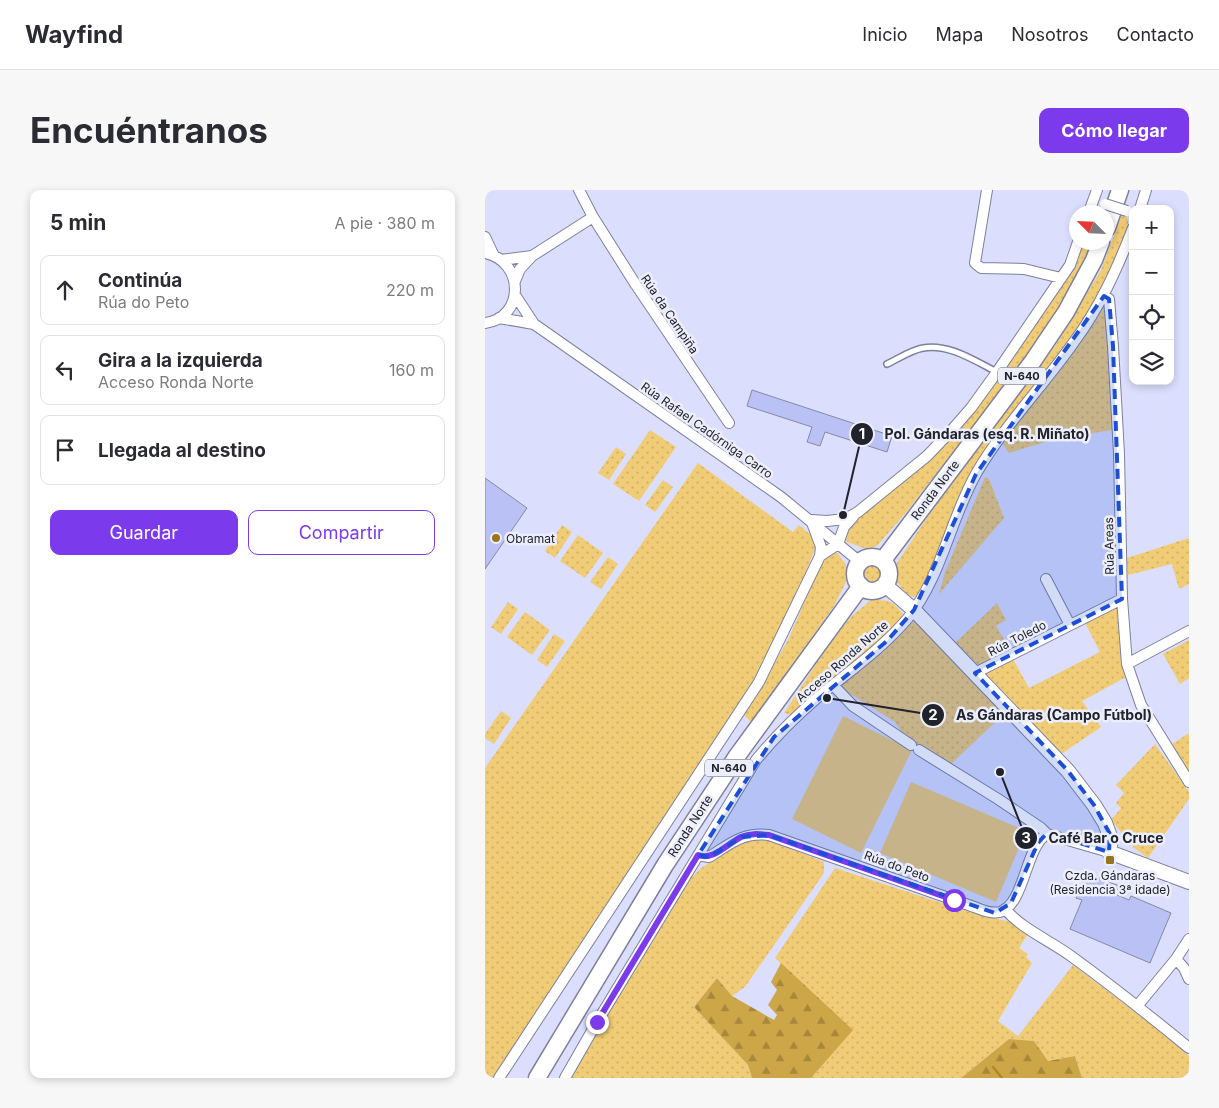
<!DOCTYPE html>
<html lang="es">
<meta charset="utf-8">
<style>
:root{--surface:#fff;--page:#f7f7f7;--text:#2b2b33;--muted:#7c7c81;--line:#e1e1e2;--accent:#7c3aed}
body{margin:0;font-family:Inter,sans-serif;background:var(--page);color:var(--text)}
.controls{position:absolute;right:15px;top:15px;display:grid;overflow:hidden;border-radius:10px;box-shadow:0 2px 8px #0003}
.controls button{width:45px;height:45px;display:grid;place-items:center;padding:0;border:0;border-bottom:1px solid var(--line);background:var(--surface);color:var(--text);font:25px sans-serif}
.compass{position:absolute;left:584px;top:15px;width:45px;height:45px;border-radius:50%;background:var(--surface);box-shadow:0 2px 8px #0003;rotate:294deg}
.stop{position:absolute;width:15px;height:15px;margin:-11px;border:4px solid #7c3aed;border-radius:50%;background:#fff}
.stop.end{background:#7c3aed;border-color:#fff;box-shadow:0 1px 5px #0008}
.list{margin:0;padding:0;list-style:none}
h2{display:flex;justify-content:space-between;align-items:center;height:65px;margin:0;padding:0 20px;font-size:21px}
h2 small{font-size:16px;font-weight:400;color:var(--muted)}
.list li{display:grid;grid-template-columns:32px 1fr auto;gap:15px;align-items:center;box-sizing:border-box;height:70px;margin:0 10px 10px;padding:0 10px;border:1px solid var(--line);border-radius:10px}
.list b{display:block;font-size:19px;white-space:nowrap}
.list p{margin:0;font-size:16px;white-space:nowrap;color:var(--muted)}
.list em{font-size:16px;font-style:normal;color:var(--muted)}
.actions{display:flex;gap:10px;padding:15px 20px}
.actions a{flex:1;padding:11px 0;border:1px solid var(--accent);border-radius:10px;text-align:center;font-size:18px;color:var(--accent)}
.actions .main{background:var(--accent);color:#fff}
.icon{flex:none;width:28px;height:28px;fill:none;stroke:currentColor;stroke-width:2;stroke-linecap:round;stroke-linejoin:round}
.map{position:relative;flex:none;width:704px;height:888px;overflow:hidden;border-radius:10px}
header{display:flex;align-items:center;gap:30px;box-sizing:border-box;height:70px;padding:0 25px;background:var(--surface);border-bottom:1px solid var(--line)}
header strong{font-size:24px}
nav{display:flex;gap:28px;margin-inline-start:auto;font-size:18px}
.intro{display:flex;align-items:center;justify-content:space-between;box-sizing:border-box;height:120px;padding:0 30px}
h1{margin:0;font-size:35px}
.button{padding:12px 22px;border-radius:10px;background:var(--accent);color:#fff;font-size:18px;font-weight:700}
main{display:flex;gap:30px;padding:0 30px}
aside{flex:1;background:var(--surface);border-radius:10px;box-shadow:0 2px 8px #0003}
.map>svg:first-child{display:block}
.grass{fill:url(#grass-dots)}
.forest{fill:url(#forest-firs)}
.pitch{fill:#f1cc77}
.lines{fill:none;stroke-linecap:round;stroke-linejoin:round}
.stream{stroke:#af8924;stroke-width:2.5}
.building{fill:#bac1f4;stroke:#8589a4}
.service-casing{stroke:#7d819c;stroke-width:8}
.minor-casing{stroke:#7d819c;stroke-width:12}
.secondary-casing{stroke:#7d819c;stroke-width:16}
.trunk-casing{stroke:#7d819c;stroke-width:19}
.service{stroke:#fff;stroke-width:5}
.minor{stroke:#fff;stroke-width:10}
.secondary{stroke:#fff;stroke-width:14}
.trunk{stroke:#fff;stroke-width:16}
.minor-bridge-casing{stroke:#7d819c;stroke-width:12;stroke-linecap:butt}
.minor-bridge{stroke:#fff;stroke-width:10}
.route{stroke:#7c3aed;stroke-width:6}
.marked{fill:#1d4ed8;fill-opacity:0.2;stroke:#1d4ed8;stroke-width:4;stroke-dasharray:10 6;stroke-linejoin:round}
.poi-dot{fill:#96751d;stroke:#eceefa;stroke-width:2}
.labels{text-anchor:middle;dominant-baseline:central;stroke-width:5;stroke-linejoin:round;paint-order:stroke}
.shield{fill:#eceefa;stroke:#5d5f6a;stroke-width:1}
.shield-label{font-size:11px;font-weight:bold;fill:#20222c}
.street-label{font-size:12px;fill:#20222c;stroke:#eceefa}
.poi-label{font-size:12px;fill:#20222c;stroke:#eceefa;text-anchor:start}
.leader{fill:none;stroke:#20222c;stroke-width:2}
.callout-dot{fill:#20222c;stroke:#eceefa;stroke-width:2}
.mark-label{font-size:15px;text-anchor:middle;font-weight:bold;fill:#fff}
.callout-label{font-size:14px;text-anchor:middle;font-weight:bold;fill:#20222c;stroke:#eceefa;stroke-width:5;stroke-linejoin:round;paint-order:stroke}
</style>
<header>
<strong>Wayfind</strong>
<nav><a>Inicio</a><a>Mapa</a><a>Nosotros</a><a>Contacto</a></nav>
</header>
<div class="intro"><h1>Encuéntranos</h1><a class="button">Cómo llegar</a></div>
<main>
<aside>
<h2>5 min<small>A pie · 380 m</small></h2>
<ul class="list">
<li><svg class="icon" aria-label="ahead" viewBox="0 0 24 24"><path d="M12 20V5M6 11l6-6 6 6"/></svg><div><b>Continúa</b><p>Rúa do Peto</p></div><em>220 m</em></li>
<li><svg class="icon" aria-label="left" viewBox="0 0 24 24"><path d="M17 20v-9H6M10 6l-5 5 5 5"/></svg><div><b>Gira a la izquierda</b><p>Acceso Ronda Norte</p></div><em>160 m</em></li>
<li><svg class="icon" aria-label="arrive" viewBox="0 0 24 24"><path d="M6 21V4h12l-3 4 3 4H6"/></svg><div><b>Llegada al destino</b></div></li>
</ul>
<div class="actions"><a class="main">Guardar</a><a>Compartir</a></div>
</aside>
<div class="map">
<svg width="704" height="888" viewBox="0 0 704 888">
<defs>
<pattern id="grass-dots" width="8" height="8" patternUnits="userSpaceOnUse" patternTransform="scale(1.25)"><rect width="8" height="8" fill="#f1cc77"/><path d="M2 2h.1M6 6h.1" fill="none" stroke="#ceaf67" stroke-width="1.8" stroke-linecap="round"/></pattern>
<pattern id="forest-firs" width="22" height="20" patternUnits="userSpaceOnUse" patternTransform="scale(1.25)"><rect width="22" height="20" fill="#cda647"/><path d="M5 1l3.5 6h-7zM16 11l3.5 6h-7z" fill="#a6873b"/></pattern>
</defs>
<rect width="100%" height="100%" fill="#dbdffd"/>
<path class="grass" d="M 637,24 L 641,25 L 643,30 L 643,36 L 640,50 L 626,82 L 599,130 L 577,162 L 527,226 L 455,362 L 434,405 L 429,407 L 421,404 L 412,392 L 412,373 L 445,323 L 570,156 L 616,80 Z
M 598,53 L 607,53 L 599,72 L 576,118 L 515,201 L 423,320 L 392,356 L 381,359 L 360,351 L 358,347 L 361,336 L 446,269 L 470,246 L 575,100 L 591,71 Z
M 616,117 L 620,117 L 627,240 L 570,249 L 524,263 L 517,253 Z
M 165,240 L 191,257 L 154,311 L 128,294 Z
M 131,257 L 141,264 L 124,290 L 113,283 Z
M 213,273 L 308,342 L 314,335 L 327,346 L 331,357 L 297,438 L 281,473 L 9,888 L 0,888 L 0,578 Z
M 500,287 L 504,289 L 519,328 L 454,404 L 460,382 Z
M 178,290 L 188,297 L 170,322 L 160,315 Z
M 77,335 L 87,342 L 70,368 L 60,361 Z
M 93,345 L 118,363 L 100,388 L 75,371 Z
M 704,348 L 704,394 L 694,399 L 687,374 L 643,385 L 642,368 Z
M 343,362 L 352,363 L 361,374 L 363,388 L 349,416 L 266,532 L 259,525 L 303,450 L 337,371 Z
M 123,367 L 133,374 L 116,399 L 105,392 Z
M377 384a10 10 0 1 1 20 0a10 10 0 1 1-20 0Z
M 386,410 C 403,410 407,410 418,424 L 417,428 L 408,440 L 306,525 L 299,523 L 348,448 L 367,426 Z
M 23,412 L 33,419 L 16,444 L 6,437 Z
M 512,413 L 521,430 L 511,436 L 525,460 L 492,478 L 469,454 Z
M 631,417 L 634,421 L 636,473 L 641,487 L 597,511 L 616,537 L 575,565 L 498,487 L 500,483 L 528,469 L 544,498 L 615,462 L 600,433 Z
M 40,422 L 65,440 L 47,465 L 22,447 Z
M 430,430 L 521,522 L 465,575 L 419,546 L 410,532 L 356,498 L 357,494 Z
M 69,444 L 80,451 L 62,477 L 52,470 Z
M 704,450 L 704,488 L 695,494 L 678,464 Z
M 16,521 L 26,528 L 9,554 L 0,548 L 0,544 Z
M 704,543 L 704,586 L 684,556 Z
M 670,554 L 704,602 L 704,609 L 663,668 L 649,658 L 626,630 L 636,618 L 631,613 L 639,603 L 631,595 Z
M 270,650 L 287,651 L 339,672 L 339,683 L 260,797 L 247,806 L 232,788 L 209,817 L 263,875 L 267,888 L 86,888 L 107,850 L 201,693 L 215,679 L 253,653 Z
M 350,678 L 481,721 L 525,732 L 543,744 L 534,758 L 543,764 L 541,767 L 547,773 L 513,831 L 533,846 L 588,775 L 673,839 L 704,866 L 704,888 L 597,888 L 590,866 L 563,871 L 549,851 L 524,849 L 476,888 L 326,888 L 367,840 L 290,768 Z"/>
<path class="forest" d="M 296,773 L 368,840 L 326,888 L 267,888 L 263,875 L 209,817 L 232,788 L 247,806 L 289,830 L 292,825 L 283,815 L 292,800 L 286,792 Z
M 524,849 L 549,851 L 563,871 L 590,866 L 597,888 L 476,888 Z"/>
<path class="pitch" d="M 358,526 L 427,560 L 376,663 L 307,629 Z
M 426,592 L 541,641 L 511,712 L 395,663 Z"/>
<g class="lines">
<path class="stream" d="M 508,877 L 517,888"/>
</g>
<path class="building" d="M 267,200 L 407,246 L 402,262 L 340,242 L 335,256 L 322,252 L 327,237 L 262,216 Z
M 0,288 L 42,318 L 0,379 Z
M 602,683 L 634,696 L 630,704 L 644,710 L 646,706 L 686,723 L 665,773 L 585,739 L 597,710 L 591,708 Z"/>
<g class="lines">
<g class="service-casing">
<path id="service" d="M 402,174 C 413,169 426,160 438,158 C 463,153 490,171 512,182"/>
</g>
<g class="minor-casing">
<path id="minor" d="M 94,0 L 108,27 L 151,95 L 244,233
M 502,0 L 490,73 L 496,78 L 539,79 L 576,88
M 655,19 L 661,0
M 604,22 L 612,0
M 0,47 L 9,66
M 0,63 C 40,71 40,128 0,133
M 16,70 L 47,66
M 30,91 L 35,79 L 47,66 L 108,27
M 30,105 L 49,134 L 296,307 L 375,372
M 619,106 L 624,109 L 628,156 L 634,264 L 637,409 L 642,474 L 656,515 L 704,592
M 14,128 L 49,134
M 326,330 L 342,331 L 360,329 L 373,322 L 442,266 L 465,242 L 486,218 L 512,182 L 585,75 L 593,52
M 335,366 L 353,354 L 359,337 L 368,327
M 561,389 L 585,435
M 642,474 L 704,441
M 490,483 L 637,409
M 348,495 L 368,516 L 426,555
M 434,560 L 513,609 L 556,638 L 562,644
M 213,665 L 224,667 C 245,654 257,642 284,645 L 492,718 C 499,721 507,724 515,722 C 540,714 540,657 562,644 L 624,662
M 520,719 C 537,739 564,750 586,766 C 626,795 665,826 704,858
M 691,769 L 699,778 L 704,789
M 653,815 L 691,769 L 704,749
M 14,888 L 274,492 L 335,366 L 336,357 L 326,330
M 80,888 L 112,832 L 271,570 C 290,547 310,527 332,508 C 363,482 396,460 423,428 C 457,386 465,329 492,282 C 520,235 558,196 589,152 C 615,117 632,79 648,38"/>
</g>
<g class="secondary-casing">
<path id="secondary" d="M 400,395 L 429,420 L 583,581 L 609,615 L 620,633 L 626,649 L 624,662 L 704,692"/>
</g>
<g class="trunk-casing">
<path id="trunk" d="M 622,38 L 635,0
M370 384a17 17 0 1 1 34 0a17 17 0 1 1-34 0Z
M 398,370 L 548,171 L 581,122 L 609,70 L 616,52
M 52,888 L 180,675 L 252,566 L 376,396"/>
</g>
<use href="#service" class="service"/>
<use href="#minor" class="minor"/>
<use href="#secondary" class="secondary"/>
<use href="#trunk" class="trunk"/>
<g class="minor-bridge-casing">
<path id="minor-bridge" d="M 620,14 L 642,21"/>
</g>
<use href="#minor-bridge" class="minor-bridge"/>
</g>
<g class="lines">
<path class="route" d="M 112,832 L 213,665 C 228,671 242,654 256,647 C 265,643 274,644 284,645 L 469,710"/>
</g>
<path class="marked" d="M 619,106 L 624,109 L 628,156 L 637,409 L 490,483 L 583,581 L 609,615 L 625,644 L 624,662 L 562,643 L 553,653 L 526,713 L 510,723 L 284,645 L 257,647 L 224,667 L 213,665 L 289,547 L 402,451 L 429,420 L 491,284 Z"/>
<g class="poi-dot">
<circle cx="11" cy="348" r="5"/>
<rect x="620" y="665" width="10" height="10" rx="2.5"/>
</g>
<g class="labels">
<g class="shield">
<rect x="513" y="177.5" width="48" height="17" rx="4"/>
<rect x="220" y="569.5" width="48" height="17" rx="4"/>
</g>
<g class="shield-label">
<text x="537" y="186">N-640</text>
<text x="244" y="578">N-640</text>
</g>
<g class="street-label">
<text transform="translate(185 124) rotate(56)">Rúa da Campiña</text>
<text transform="translate(222 240) rotate(35)">Rúa Rafael Cadórniga Carro</text>
<text transform="translate(450 300) rotate(-53)">Ronda Norte</text>
<text transform="translate(624 356) rotate(-91)">Rúa Areas</text>
<text transform="translate(532 448) rotate(-27)">Rúa Toledo</text>
<text transform="translate(357 471) rotate(-41)">Acceso Ronda Norte</text>
<text transform="translate(205 636) rotate(-57)">Ronda Norte</text>
<text transform="translate(412 676) rotate(20)">Rúa do Peto</text>
</g>
<g class="poi-label">
<text x="21" y="348">Obramat</text>
<text x="625" y="685" text-anchor="middle">Czda. Gándaras<tspan x="625" dy="14">(Residencia 3ª idade)</tspan></text>
</g>
</g>
<path class="leader" d="M358 325L377 244M342 508L448 525M515 582L541 648"/>
<g class="callout-dot">
<circle cx="358" cy="325" r="5"/>
<circle cx="342" cy="508" r="5"/>
<circle cx="515" cy="582" r="5"/>
<circle cx="377" cy="244" r="12"/>
<circle cx="448" cy="525" r="12"/>
<circle cx="541" cy="648" r="12"/>
</g>
<g class="mark-label">
<text x="377" y="249">1</text>
<text x="448" y="530">2</text>
<text x="541" y="653">3</text>
</g>
<g class="callout-label">
<text x="502" y="249">Pol. Gándaras (esq. R. Miñato)</text>
<text x="569" y="530">As Gándaras (Campo Fútbol)</text>
<text x="621" y="653">Café Bar o Cruce</text>
</g>
</svg>
<div class="controls">
<button>+</button>
<button>−</button>
<button><svg class="icon" aria-label="locate" viewBox="0 0 24 24"><circle cx="12" cy="12" r="6"/><path d="M12 2v4M12 18v4M2 12h4M18 12h4"/></svg></button>
<button><svg class="icon" aria-label="layers" viewBox="0 0 24 24"><path d="M12 4l9 5-9 5-9-5zM3 14l9 5 9-5"/></svg></button>
</div>
<svg class="compass" viewBox="-18 -18 36 36"><path d="M0-13l5 13h-10z" fill="#e53935"/><path d="M0 13l5-13h-10z" fill="#7c7c81"/></svg>
<div class="stop" style="left:469px;top:710px"></div>
<div class="stop end" style="left:112px;top:832px"></div>
</div>
</main>
